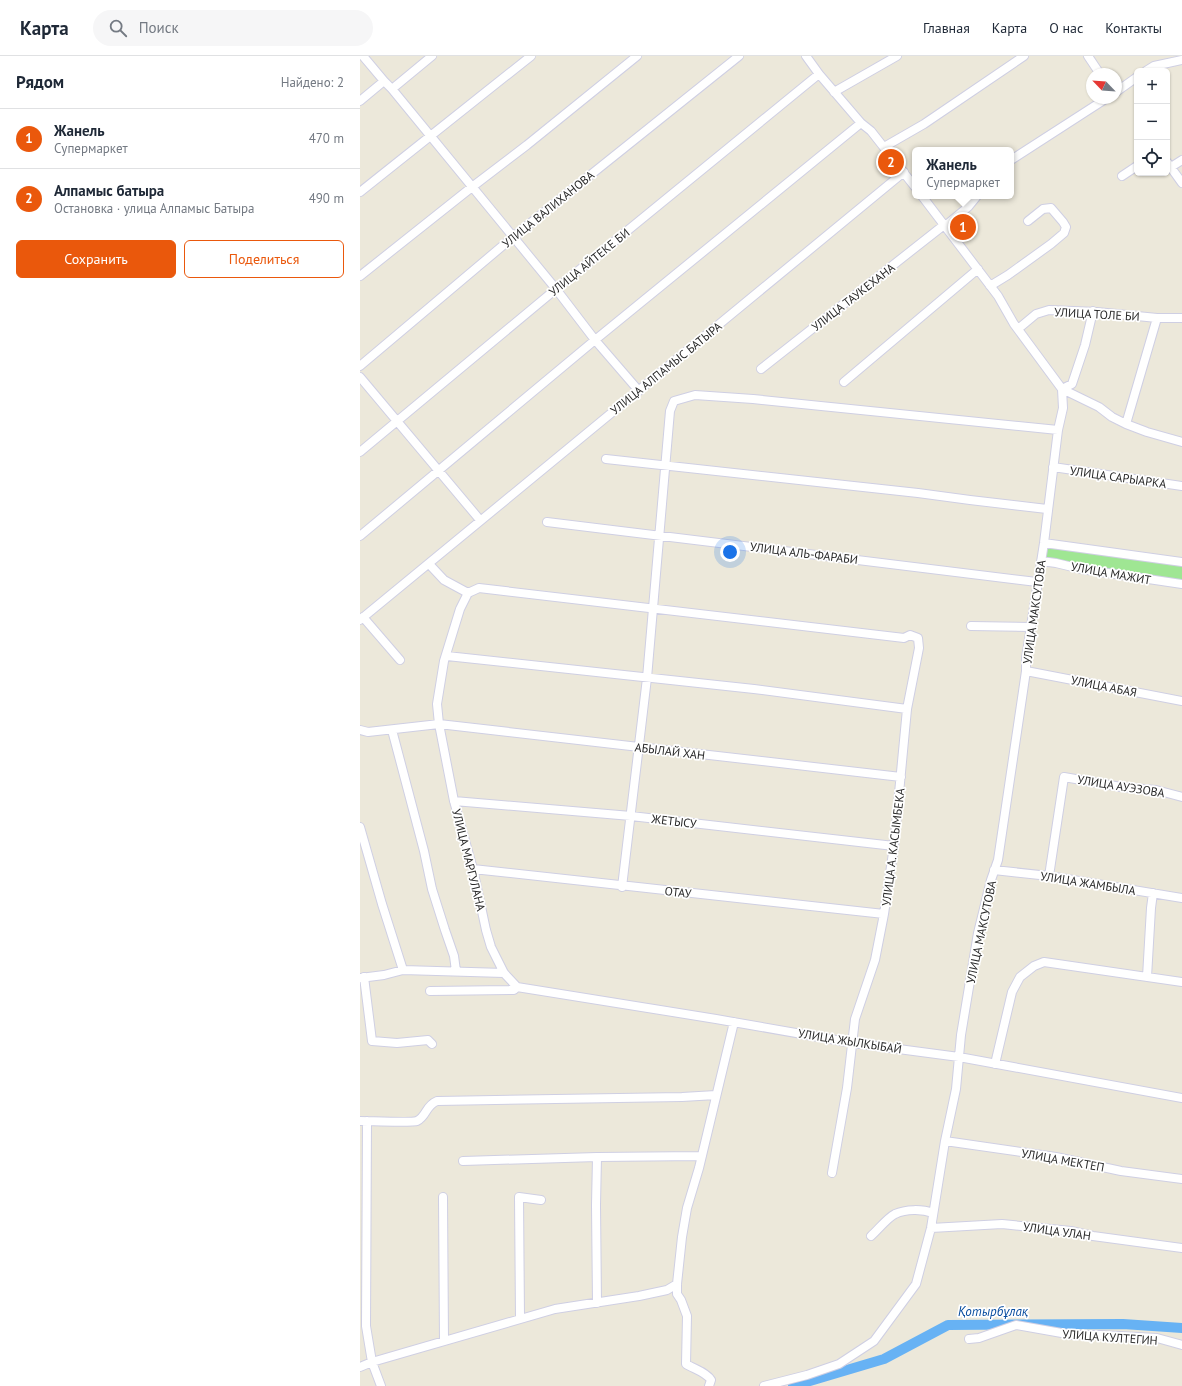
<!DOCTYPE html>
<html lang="ru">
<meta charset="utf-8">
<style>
:root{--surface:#fff;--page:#f6f6f7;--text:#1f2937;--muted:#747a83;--line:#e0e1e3;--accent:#ea580c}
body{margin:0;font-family:"PT Sans",sans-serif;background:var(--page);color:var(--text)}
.controls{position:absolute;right:12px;top:12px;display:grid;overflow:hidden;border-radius:6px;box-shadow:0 1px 3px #0004}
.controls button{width:36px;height:36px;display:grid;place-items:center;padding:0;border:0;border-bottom:1px solid var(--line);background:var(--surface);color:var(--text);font:20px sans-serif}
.compass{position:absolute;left:726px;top:12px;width:36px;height:36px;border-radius:50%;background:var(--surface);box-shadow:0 1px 3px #0004;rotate:295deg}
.you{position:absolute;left:370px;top:496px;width:14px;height:14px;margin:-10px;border:3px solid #fff;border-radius:50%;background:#1a73e8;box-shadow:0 0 0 6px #1a73e833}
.badge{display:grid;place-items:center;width:26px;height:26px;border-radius:50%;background:var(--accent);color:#fff;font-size:13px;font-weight:700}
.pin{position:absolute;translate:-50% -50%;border:2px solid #fff;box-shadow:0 1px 4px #0006}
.popup{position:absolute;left:552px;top:91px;width:102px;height:52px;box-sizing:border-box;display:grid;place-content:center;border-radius:6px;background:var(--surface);filter:drop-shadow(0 1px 3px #0005);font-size:13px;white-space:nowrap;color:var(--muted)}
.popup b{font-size:15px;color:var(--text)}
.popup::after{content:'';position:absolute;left:50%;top:100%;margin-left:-8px;border:8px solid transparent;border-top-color:var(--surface)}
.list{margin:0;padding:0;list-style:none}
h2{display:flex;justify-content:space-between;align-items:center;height:52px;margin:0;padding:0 16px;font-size:17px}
h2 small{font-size:13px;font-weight:400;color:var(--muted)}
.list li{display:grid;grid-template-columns:26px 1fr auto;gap:12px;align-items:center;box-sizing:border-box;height:60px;padding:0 16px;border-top:1px solid var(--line)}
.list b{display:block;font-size:15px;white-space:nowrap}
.list p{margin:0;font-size:13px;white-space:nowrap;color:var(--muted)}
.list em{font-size:13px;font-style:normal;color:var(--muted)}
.actions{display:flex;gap:8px;padding:12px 16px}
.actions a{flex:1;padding:9px 0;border:1px solid var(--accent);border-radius:6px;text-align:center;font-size:14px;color:var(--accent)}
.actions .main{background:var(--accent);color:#fff}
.icon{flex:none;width:22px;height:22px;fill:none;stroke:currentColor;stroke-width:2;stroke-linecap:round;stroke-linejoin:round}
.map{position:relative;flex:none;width:822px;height:1330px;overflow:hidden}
header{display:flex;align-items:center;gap:24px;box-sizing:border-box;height:56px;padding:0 20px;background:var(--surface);border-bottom:1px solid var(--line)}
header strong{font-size:19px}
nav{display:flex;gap:22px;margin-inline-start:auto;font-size:14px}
.search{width:280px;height:36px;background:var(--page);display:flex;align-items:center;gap:10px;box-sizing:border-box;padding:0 14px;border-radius:22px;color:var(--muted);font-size:15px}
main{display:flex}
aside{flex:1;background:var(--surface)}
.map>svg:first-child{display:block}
.green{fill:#9fe693}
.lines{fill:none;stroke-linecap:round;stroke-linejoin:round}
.river{stroke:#67b2f4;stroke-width:10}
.minor-casing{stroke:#cfcfe3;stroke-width:10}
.minor{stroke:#fff;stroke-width:8}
.labels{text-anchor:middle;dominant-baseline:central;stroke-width:3.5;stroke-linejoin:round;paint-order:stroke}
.street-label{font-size:12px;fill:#292929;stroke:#fff}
.water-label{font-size:13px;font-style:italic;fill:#074c9f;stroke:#fff}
</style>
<header>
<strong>Карта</strong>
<div class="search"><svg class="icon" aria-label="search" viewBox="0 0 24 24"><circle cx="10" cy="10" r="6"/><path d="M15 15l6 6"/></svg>Поиск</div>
<nav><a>Главная</a><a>Карта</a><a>О нас</a><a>Контакты</a></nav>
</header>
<main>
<aside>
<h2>Рядом<small>Найдено: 2</small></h2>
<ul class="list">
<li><span class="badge">1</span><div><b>Жанель</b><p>Супермаркет</p></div><em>470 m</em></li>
<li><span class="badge">2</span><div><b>Алпамыс батыра</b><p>Остановка · улица Алпамыс Батыра</p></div><em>490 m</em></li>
</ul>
<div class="actions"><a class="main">Сохранить</a><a>Поделиться</a></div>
</aside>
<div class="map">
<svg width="822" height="1330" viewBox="0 0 822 1330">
<rect width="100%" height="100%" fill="#ece8da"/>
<path class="green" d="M 682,487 L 822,505 L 822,527 L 721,513 L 679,500 Z"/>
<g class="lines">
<path class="river" d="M 433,1330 L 524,1303 L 588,1269 L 763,1268 L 822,1272"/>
<g class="minor-casing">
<path id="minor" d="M 3,0 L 24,25 L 32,33 L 196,233 L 235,284 L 279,335
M 446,0 L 459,18 L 501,67 L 511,75 L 555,131
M 728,0 L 740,18
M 786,15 L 794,10 L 822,4
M 32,33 L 72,0
M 474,36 L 537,0
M 756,36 L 777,21
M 0,45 L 24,25
M 524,91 L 564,68 L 664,0
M 651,104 L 747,42
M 807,106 L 822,127
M 811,111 L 822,104
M 762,120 L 777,110
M 0,136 L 171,0
M 562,140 L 638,240 L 654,268 L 702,333 L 739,351 L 752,361 L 766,368 L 787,376 L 822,386
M 585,170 L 608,151 L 617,140
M 0,220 L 112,131 L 167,89 L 277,0
M 630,230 L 648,219 L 691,188 L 704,177 L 706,171 L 703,166 L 691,152 L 683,153 L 668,165
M 658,273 L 676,258 L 689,254 L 737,256 L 797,262 L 822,262
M 0,310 L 153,181 L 379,0
M 401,313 L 584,169
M 0,321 L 120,464
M 484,326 L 618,213
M 702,333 L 712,328 L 725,289 L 733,255
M 766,368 L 797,262
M 0,396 L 196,233 L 459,18
M 246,403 L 558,437 L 610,444 L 687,453
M 693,411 L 822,430
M 187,466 L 677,526
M 0,480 L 235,284 L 501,67
M 684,487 L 822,506
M 681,505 L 696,507 L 721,513 L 822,528
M 69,508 L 84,524 L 108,537
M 3,561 L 40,604
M 0,564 L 544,116
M 611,570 L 670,571
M 87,600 L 394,633 L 547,653
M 666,615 L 822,645
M 0,674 L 8,676 L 79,668 L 541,721
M 32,674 L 64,795 L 72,833 L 85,874 L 94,900 L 96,915
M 94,745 L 271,760 L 534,790
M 0,771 L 22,848 L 43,914
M 113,813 L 524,858
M 634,814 L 689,820 L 822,842
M 689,820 L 704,721 L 761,731 L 796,734 L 822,741
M 262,831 L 287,622 L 310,355 L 314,345 L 335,339 L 393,343 L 698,374
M 4,921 L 12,985 L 37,987 L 68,984 L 72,988
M 787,921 L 791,852 L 793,837
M 0,922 L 24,919 L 43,914 L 144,917
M 157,931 L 144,917 L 131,891 L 126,874 L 113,813 L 94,745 L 79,668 L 77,648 L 84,605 L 100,553 L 108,537 L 119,532 L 544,582 L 550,579 L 558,582 L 559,592 L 547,653 L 534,790 L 524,858 L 515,904 L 495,963 L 487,1032 L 472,1117
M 157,931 L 356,963 L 493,987 L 599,1001 L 822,1042
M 70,935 L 154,934 L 157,931
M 635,1008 L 652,936 L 660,921 L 674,910 L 684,906 L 822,926
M 0,1065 C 10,1065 52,1067 57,1065 C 67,1060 65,1050 77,1045 L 322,1041 L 356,1039
M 7,1065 L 6,1270 L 12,1306 L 21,1330
M 585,1085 L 696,1101 L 761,1115 L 822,1123
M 237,1101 L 341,1100
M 103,1105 L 237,1101 L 236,1149 L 237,1247
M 83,1141 L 84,1285
M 571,1172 L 642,1168 L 711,1175 L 733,1180 L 822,1192
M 511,1180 C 518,1174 527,1162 535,1158 C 546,1153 562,1153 573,1157
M 160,1262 L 159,1141 L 181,1144
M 609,1283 L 619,1282 L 656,1269 L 713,1279 L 741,1279 L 797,1282 L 822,1289
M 0,1311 L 12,1306 L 195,1253 L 279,1240 L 307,1234 L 317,1228
M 349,1330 L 351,1324 C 346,1316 334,1313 326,1308 L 327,1260 L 321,1244 L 317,1238 L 317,1228 L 322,1181 L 327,1152 L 339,1112 L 374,966
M 404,1330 L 447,1319 L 479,1308 L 514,1285 L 556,1228 L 571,1172 L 585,1085 L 596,1033 L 601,979 L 618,877 L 631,824 L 638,804 L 666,615 L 666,602 L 684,487 L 698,374 L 703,352 L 702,333"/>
</g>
<use href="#minor" class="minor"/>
</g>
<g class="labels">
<g class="street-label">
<text transform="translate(188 153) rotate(-39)">УЛИЦА ВАЛИХАНОВА</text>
<text transform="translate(229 206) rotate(-39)">УЛИЦА АЙТЕКЕ БИ</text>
<text transform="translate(493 241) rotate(-38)">УЛИЦА ТАУКЕХАНА</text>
<text transform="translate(737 258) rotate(3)">УЛИЦА ТОЛЕ БИ</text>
<text transform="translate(306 312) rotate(-39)">УЛИЦА АЛПАМЫС БАТЫРА</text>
<text transform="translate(758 421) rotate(8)">УЛИЦА САРЫАРКА</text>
<text transform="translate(444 497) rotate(7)">УЛИЦА АЛЬ-ФАРАБИ</text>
<text transform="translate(751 517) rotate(10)">УЛИЦА МАЖИТ</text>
<text transform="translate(674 556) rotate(-82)">УЛИЦА МАКСУТОВА</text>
<text transform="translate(744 630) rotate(11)">УЛИЦА АБАЯ</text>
<text transform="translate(310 695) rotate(7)">АБЫЛАЙ ХАН</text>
<text transform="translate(761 730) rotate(9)">УЛИЦА АУЭЗОВА</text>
<text transform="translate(314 765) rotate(7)">ЖЕТЫСУ</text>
<text transform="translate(533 791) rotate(-83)">УЛИЦА А. КАСЫМБЕКА</text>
<text transform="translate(109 804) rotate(76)">УЛИЦА МАРГУЛАНА</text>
<text transform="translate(728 827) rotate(9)">УЛИЦА ЖАМБЫЛА</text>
<text transform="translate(318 836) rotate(6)">ОТАУ</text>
<text transform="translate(621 876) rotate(-78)">УЛИЦА МАКСУТОВА</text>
<text transform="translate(490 985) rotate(9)">УЛИЦА ЖЫЛКЫБАЙ</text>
<text transform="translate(703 1104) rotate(10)">УЛИЦА МЕКТЕП</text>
<text transform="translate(697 1175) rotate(8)">УЛИЦА УЛАН</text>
<text transform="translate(750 1281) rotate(4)">УЛИЦА КУЛТЕГИН</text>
</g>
<g class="water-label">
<text x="633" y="1255">Қотырбұлақ</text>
</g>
</g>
</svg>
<div class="controls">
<button>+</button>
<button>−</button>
<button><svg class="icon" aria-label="locate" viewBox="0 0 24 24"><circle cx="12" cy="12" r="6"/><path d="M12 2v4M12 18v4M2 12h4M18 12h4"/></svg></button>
</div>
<svg class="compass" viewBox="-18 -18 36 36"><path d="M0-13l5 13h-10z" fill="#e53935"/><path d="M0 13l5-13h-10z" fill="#747a83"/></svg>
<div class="you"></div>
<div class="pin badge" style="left:603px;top:171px">1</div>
<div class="popup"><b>Жанель</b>Супермаркет</div>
<div class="pin badge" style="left:531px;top:106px">2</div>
</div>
</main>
